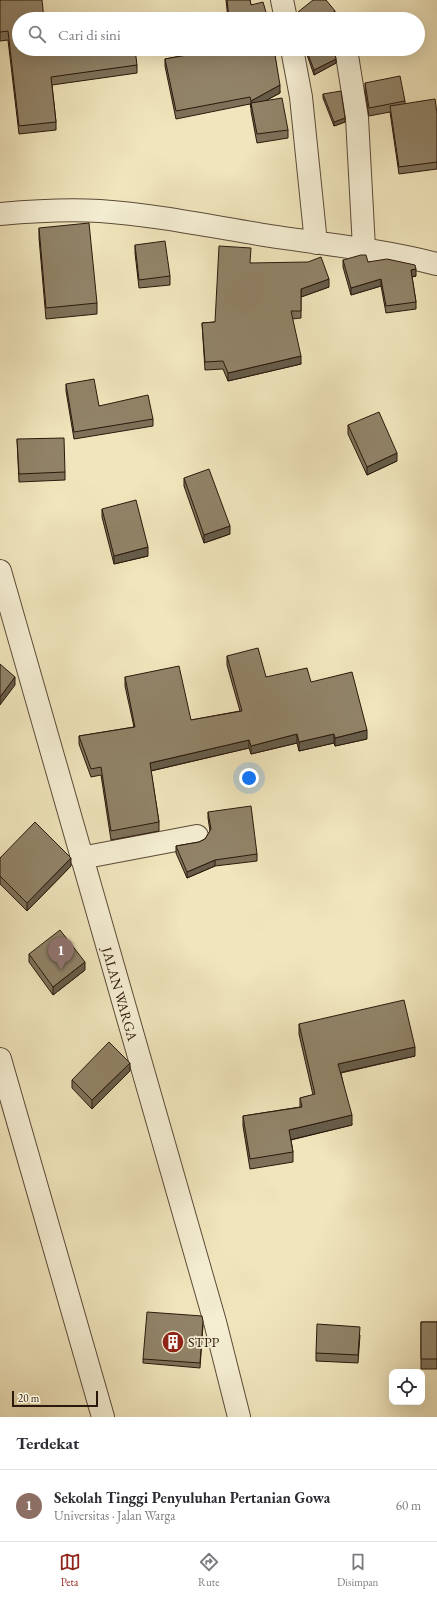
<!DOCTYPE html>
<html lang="id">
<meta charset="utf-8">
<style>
:root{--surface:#fff;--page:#f7f7f7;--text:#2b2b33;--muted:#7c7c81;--line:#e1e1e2;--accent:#8f2418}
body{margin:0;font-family:"EB Garamond",serif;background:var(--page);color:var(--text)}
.controls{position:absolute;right:12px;bottom:12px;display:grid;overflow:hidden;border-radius:8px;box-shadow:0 4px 16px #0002}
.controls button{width:36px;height:36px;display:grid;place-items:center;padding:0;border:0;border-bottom:1px solid var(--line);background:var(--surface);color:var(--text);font:20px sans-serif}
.scale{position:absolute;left:12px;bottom:10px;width:86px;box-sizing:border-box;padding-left:4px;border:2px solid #2b180c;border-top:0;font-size:11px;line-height:14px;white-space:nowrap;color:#2b180c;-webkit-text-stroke:3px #f5eed3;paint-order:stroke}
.you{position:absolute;left:249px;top:778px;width:14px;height:14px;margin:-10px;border:3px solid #fff;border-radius:50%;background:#1a73e8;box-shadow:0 0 0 6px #1a73e833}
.badge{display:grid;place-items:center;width:26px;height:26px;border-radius:50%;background:var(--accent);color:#fff;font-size:13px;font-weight:700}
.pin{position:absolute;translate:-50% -33px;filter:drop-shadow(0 1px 2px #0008)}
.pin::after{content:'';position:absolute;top:21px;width:14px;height:12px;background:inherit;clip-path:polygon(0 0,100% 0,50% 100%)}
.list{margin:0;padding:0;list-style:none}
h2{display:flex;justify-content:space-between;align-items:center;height:52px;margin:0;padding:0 16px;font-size:17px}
h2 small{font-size:13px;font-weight:400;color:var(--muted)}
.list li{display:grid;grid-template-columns:26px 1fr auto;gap:12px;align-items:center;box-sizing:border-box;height:72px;padding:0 16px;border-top:1px solid var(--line)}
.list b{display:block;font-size:15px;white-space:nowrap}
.list p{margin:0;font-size:13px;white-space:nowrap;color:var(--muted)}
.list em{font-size:13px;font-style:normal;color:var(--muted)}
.icon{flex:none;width:22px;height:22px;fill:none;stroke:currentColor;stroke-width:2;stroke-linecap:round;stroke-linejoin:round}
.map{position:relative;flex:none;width:437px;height:1417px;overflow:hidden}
.search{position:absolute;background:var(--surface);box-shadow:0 4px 16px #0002;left:12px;right:12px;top:12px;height:44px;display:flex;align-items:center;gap:10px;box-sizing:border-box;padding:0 14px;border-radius:22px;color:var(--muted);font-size:15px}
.sheet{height:124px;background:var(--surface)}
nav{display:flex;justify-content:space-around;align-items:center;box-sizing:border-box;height:56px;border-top:1px solid var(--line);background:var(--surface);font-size:11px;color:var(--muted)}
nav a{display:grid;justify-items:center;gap:2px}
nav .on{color:var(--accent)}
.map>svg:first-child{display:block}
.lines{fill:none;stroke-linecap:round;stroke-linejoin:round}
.minor-casing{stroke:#5c4b38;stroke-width:24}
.minor{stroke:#f5eed3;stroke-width:22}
.wall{fill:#7d7159;stroke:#2b180c}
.shaded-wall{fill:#665c49;stroke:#2b180c}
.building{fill:#918368;stroke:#2b180c}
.labels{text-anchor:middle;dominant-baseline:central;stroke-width:3.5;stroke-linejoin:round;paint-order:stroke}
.street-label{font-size:14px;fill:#2b180c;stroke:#f5eed3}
.poi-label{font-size:14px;fill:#2b180c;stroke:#f5eed3;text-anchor:start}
</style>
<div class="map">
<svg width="437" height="1417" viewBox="0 0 437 1417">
<rect width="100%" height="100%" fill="#f0e5bc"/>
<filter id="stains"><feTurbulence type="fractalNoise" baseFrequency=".005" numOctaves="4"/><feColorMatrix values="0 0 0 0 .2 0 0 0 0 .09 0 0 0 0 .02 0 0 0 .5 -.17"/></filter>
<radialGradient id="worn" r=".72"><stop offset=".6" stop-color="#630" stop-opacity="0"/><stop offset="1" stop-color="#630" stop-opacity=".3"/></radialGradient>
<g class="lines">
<g class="minor-casing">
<path id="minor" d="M 282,0 L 286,19
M 292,49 L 301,97 L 316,243
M 346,49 L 357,118 L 364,248
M 0,214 C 33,211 66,209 100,211 C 157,215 214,227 270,236 C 326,244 382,250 437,264
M 0,571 L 215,1322 L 239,1417
M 81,858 L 197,836
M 0,1059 L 103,1417"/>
</g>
<use href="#minor" class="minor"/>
</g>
<path class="wall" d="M 0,0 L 48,52 L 137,65 L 137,73 L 52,85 L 56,122 L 56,130 L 19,134 L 8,40 L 0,41 Z
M 226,0 L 250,0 L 251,5 L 268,19 L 228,19 Z
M 208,49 L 274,49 L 280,93 L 265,101 L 288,130 L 288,138 L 257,143 L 251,111 L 251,108 L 250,104 L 176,119 L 165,66 L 165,59 L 208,51 Z
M 305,49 L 334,49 L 336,63 L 314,75 Z
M 365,83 L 405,101 L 405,104 L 437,113 L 437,169 L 399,174 L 390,112 L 369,116 L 365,91 Z
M 323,94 L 345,122 L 334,126 L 323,98 Z
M 39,228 L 97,303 L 97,314 L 46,319 L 39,238 Z
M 135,245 L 170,276 L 170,285 L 139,288 L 135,253 Z
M 343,260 L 416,276 L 412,277 L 416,302 L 416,309 L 386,313 L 381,286 L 351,295 L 343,267 Z
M 251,263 L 329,287 L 301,297 L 301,318 L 292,319 L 301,364 L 228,381 L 223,369 L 205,370 L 202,323 L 215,322 Z
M 66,384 L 99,406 L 153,419 L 153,426 L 74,439 L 66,391 Z
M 348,425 L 397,461 L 367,475 L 348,434 Z
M 17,439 L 65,472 L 65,480 L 19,482 Z
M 184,478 L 230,534 L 204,543 L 184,486 Z
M 102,509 L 148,556 L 114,564 L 102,517 Z
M 227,656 L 266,677 L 311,682 L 367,739 L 335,746 L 334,743 L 299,751 L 297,743 L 251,754 L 249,748 L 151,771 L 159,822 L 159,831 L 111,840 L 101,775 L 91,777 L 79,744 L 79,736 L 134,727 L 125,686 L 125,677 L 191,720 L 240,711 L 227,665 Z
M 208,812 L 257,854 L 257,861 L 215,866 L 187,878 L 176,853 L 176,846 L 199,842 L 205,839 L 210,831 L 208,818 Z
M 0,858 L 71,866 L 27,911 L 0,884 Z
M 29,954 L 85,970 L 53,995 L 29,962 Z
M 299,1024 L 415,1056 L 341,1073 L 352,1125 L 291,1140 L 293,1152 L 293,1162 L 250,1169 L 243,1126 L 243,1116 L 300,1107 L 300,1098 L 313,1095 L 299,1034 Z
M 130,1071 L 92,1109 L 72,1088 L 72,1080 Z
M 421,1322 L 437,1322 L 437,1369 L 421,1369 Z
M 203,1325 L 200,1368 L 143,1363 L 143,1359 Z
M 360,1335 L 358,1363 L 316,1361 L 316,1353 Z"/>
<path class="shaded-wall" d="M 335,11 L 335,16 L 331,19 L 326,19 Z
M 336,59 L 336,63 L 314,75 L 314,70 Z
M 280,85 L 280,93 L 252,108 L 251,103 L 251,108 L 251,101 Z
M 345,118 L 345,122 L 334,126 L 334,122 Z
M 416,269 L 416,276 L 411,277 L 411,270 Z
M 329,279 L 329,287 L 301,297 L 301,289 Z
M 381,279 L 381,286 L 351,295 L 351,288 Z
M 301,356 L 301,364 L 228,381 L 228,373 Z
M 397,453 L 397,461 L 367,475 L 367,467 Z
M 230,526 L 230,534 L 204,543 L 204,535 Z
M 148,547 L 148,556 L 114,564 L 114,556 Z
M 15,677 L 15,685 L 0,705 L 0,697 Z
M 367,730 L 367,739 L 335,746 L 335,738 Z
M 297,734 L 297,743 L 251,754 L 251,746 Z
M 334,734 L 334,743 L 299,751 L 299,742 Z
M 249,740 L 249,748 L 150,771 L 150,763 Z
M 71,858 L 71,866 L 27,911 L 27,903 Z
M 215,860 L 215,866 L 187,878 L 187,872 Z
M 85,962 L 85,970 L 53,995 L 53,987 Z
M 415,1047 L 415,1056 L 338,1073 L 338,1064 Z
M 130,1063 L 130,1071 L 92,1109 L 92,1100 Z
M 352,1115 L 352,1125 L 289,1140 L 289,1130 Z"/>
<path class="building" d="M 0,0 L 42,0 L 44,19 L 19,19 L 19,49 L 48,49 L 48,52 L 71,49 L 135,49 L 137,65 L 51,77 L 56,122 L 19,126 L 8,31 L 0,32 Z
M 227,0 L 250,0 L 251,5 L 263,2 L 268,19 L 229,19 Z
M 313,0 L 326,0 L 335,11 L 326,18 L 326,19 L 296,19 L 298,12 Z
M 209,49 L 274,49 L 280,85 L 251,101 L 250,97 L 176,111 L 165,59 L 209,51 Z
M 306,49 L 334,49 L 336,59 L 314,70 Z
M 400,76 L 405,101 L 369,108 L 365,83 Z
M 341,91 L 345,118 L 334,122 L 323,94 Z
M 282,98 L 288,130 L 257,134 L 251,103 Z
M 435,99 L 437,113 L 437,162 L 399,167 L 390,106 Z
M 89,223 L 97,303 L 46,308 L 39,228 Z
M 165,241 L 170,276 L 139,280 L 135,245 Z
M 219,246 L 251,248 L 250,263 L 308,262 L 321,257 L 329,279 L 301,289 L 301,311 L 291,311 L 301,356 L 228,373 L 223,361 L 205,362 L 202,323 L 215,322 Z
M 361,255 L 366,255 L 368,262 L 387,259 L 415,265 L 416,269 L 411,270 L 416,302 L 386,306 L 381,279 L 351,288 L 343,260 Z
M 94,379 L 99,406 L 148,395 L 153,419 L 74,432 L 66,384 Z
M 379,412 L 397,453 L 367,467 L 348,425 Z
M 64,438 L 65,472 L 19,474 L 17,439 Z
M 209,469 L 230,526 L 204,535 L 184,478 Z
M 136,500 L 148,547 L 114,556 L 102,509 Z
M 258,648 L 266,677 L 307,668 L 311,682 L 352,672 L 367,730 L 335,738 L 334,734 L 299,742 L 297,734 L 251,746 L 249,740 L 150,763 L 159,822 L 111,831 L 101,767 L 91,769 L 79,736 L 135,727 L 125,677 L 179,666 L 191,720 L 242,711 L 227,656 Z
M 0,664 L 15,677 L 0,697 Z
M 251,806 L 257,854 L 215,860 L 187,872 L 176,846 L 199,842 L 205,839 L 211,829 L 208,812 Z
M 35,822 L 71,858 L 27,903 L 0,876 L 0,858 Z
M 60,930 L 85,962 L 53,987 L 29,954 Z
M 404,1000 L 415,1047 L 338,1064 L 352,1115 L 289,1130 L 293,1152 L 250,1159 L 243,1116 L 302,1107 L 300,1098 L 315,1094 L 299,1024 Z
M 109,1042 L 130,1063 L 92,1100 L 72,1080 Z
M 147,1312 L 202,1316 L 203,1321 L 200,1363 L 143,1359 Z
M 421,1322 L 437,1322 L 437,1359 L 421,1359 Z
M 317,1324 L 360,1327 L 358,1355 L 316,1353 Z"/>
<defs>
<g id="building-disc" transform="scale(1.15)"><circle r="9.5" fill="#8f2418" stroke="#f5eed3"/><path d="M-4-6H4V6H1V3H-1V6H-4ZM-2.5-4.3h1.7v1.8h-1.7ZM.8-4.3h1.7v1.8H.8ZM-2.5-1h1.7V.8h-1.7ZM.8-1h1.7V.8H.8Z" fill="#fff"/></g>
</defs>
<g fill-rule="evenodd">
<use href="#building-disc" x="173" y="1342"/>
</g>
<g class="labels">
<g class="street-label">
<text transform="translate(120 994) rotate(74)">JALAN WARGA</text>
</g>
<g class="poi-label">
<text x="188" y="1342">STPP</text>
</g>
</g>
<rect width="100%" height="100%" filter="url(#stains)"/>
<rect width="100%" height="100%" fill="url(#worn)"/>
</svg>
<div class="controls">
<button><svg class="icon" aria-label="locate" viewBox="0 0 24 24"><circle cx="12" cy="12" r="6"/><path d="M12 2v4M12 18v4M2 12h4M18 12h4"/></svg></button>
</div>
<div class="scale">20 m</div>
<div class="you"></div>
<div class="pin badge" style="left:61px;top:970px;background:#8d6e63">1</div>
<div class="search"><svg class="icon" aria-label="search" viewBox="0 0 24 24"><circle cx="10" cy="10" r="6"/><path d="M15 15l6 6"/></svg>Cari di sini</div>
</div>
<section class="sheet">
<h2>Terdekat<small></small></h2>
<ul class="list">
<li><span class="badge" style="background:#8d6e63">1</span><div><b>Sekolah Tinggi Penyuluhan Pertanian Gowa</b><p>Universitas · Jalan Warga</p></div><em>60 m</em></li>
</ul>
</section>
<nav>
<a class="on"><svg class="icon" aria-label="map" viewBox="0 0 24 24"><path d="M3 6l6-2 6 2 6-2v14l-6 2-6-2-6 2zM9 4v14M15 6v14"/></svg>Peta</a>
<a><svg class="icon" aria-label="directions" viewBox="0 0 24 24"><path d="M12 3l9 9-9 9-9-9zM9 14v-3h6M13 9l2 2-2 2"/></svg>Rute</a>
<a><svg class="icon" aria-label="saved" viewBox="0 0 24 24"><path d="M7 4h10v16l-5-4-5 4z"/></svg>Disimpan</a>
</nav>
